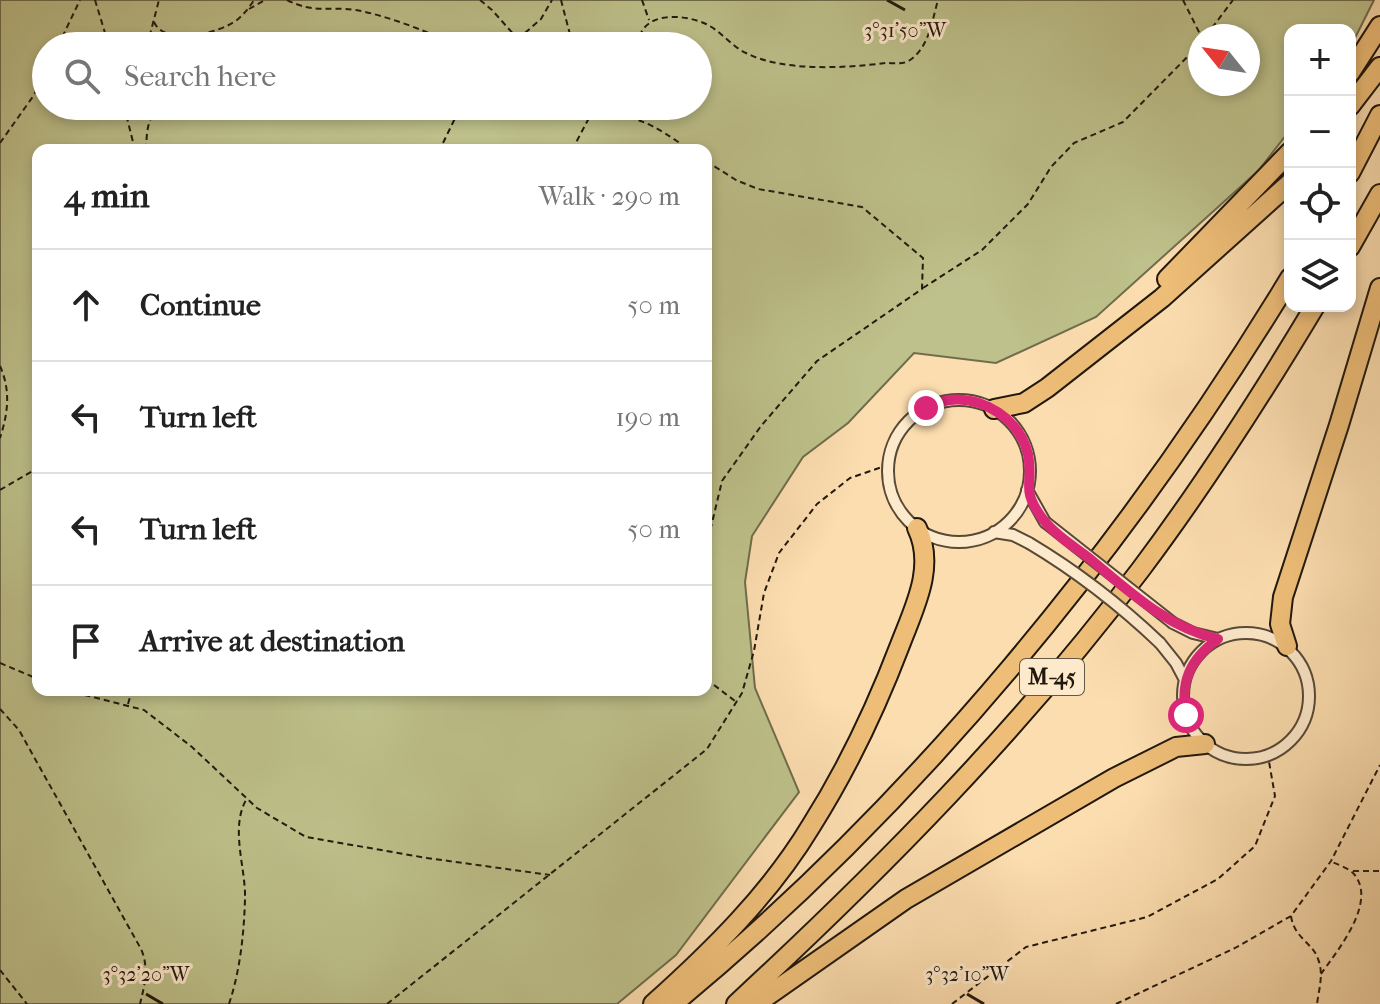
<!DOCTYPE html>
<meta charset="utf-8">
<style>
:root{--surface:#fff;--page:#f6f6f6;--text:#222;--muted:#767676;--line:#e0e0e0}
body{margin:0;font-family:"IM FELL French Canon",serif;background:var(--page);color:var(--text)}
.controls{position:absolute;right:24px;top:24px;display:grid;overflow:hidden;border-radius:16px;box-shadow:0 4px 12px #0003}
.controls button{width:72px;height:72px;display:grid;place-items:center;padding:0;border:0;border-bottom:2px solid var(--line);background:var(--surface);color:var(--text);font:40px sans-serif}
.compass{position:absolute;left:1188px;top:24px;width:72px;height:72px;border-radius:50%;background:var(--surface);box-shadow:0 4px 12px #0003;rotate:300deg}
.stop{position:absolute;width:24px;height:24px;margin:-18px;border:6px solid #db2777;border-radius:50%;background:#fff}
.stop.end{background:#db2777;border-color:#fff;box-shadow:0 2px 8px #0008}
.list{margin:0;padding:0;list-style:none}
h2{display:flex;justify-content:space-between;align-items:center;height:104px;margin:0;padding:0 32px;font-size:34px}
h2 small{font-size:26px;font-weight:400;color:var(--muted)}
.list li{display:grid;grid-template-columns:52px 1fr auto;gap:24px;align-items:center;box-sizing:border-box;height:112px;padding:0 32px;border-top:2px solid var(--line)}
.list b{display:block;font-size:30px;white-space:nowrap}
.list em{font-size:26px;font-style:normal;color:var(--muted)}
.icon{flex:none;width:44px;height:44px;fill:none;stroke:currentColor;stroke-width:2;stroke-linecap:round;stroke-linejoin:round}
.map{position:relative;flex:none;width:1380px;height:1004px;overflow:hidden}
.search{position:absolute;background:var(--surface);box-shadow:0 4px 12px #0003;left:32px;top:32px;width:680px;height:88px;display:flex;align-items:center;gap:20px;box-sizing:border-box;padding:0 28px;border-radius:44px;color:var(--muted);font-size:30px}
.panel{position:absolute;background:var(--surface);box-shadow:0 4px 12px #0003;left:32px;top:144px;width:680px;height:552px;border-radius:16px}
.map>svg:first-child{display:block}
.green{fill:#bec18b;stroke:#706c4c;stroke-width:2;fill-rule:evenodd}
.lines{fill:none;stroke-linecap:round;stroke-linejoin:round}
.minor-casing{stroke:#584936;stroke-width:14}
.motorway-casing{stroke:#21180e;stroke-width:22}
.path{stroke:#21180e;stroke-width:2;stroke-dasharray:6 4;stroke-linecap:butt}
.minor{stroke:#fde9cb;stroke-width:10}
.motorway{stroke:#eebe78;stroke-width:18}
.minor-bridge-casing{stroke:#584936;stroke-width:14;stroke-linecap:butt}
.minor-bridge{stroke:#fde9cb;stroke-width:10}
.route{stroke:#db2777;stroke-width:10}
.ticks{fill:none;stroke:#21180e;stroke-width:3}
.labels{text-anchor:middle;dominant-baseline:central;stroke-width:6;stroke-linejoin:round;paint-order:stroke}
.shield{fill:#fde9cb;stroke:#635747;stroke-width:2}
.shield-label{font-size:22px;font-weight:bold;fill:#21180e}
.ticks-label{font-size:20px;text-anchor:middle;fill:#21180e;stroke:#fde9cb;stroke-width:6;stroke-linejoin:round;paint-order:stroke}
</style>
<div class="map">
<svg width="1380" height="1004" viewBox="0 0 1380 1004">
<rect width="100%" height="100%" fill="#fcddaf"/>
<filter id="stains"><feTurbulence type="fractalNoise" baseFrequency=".0025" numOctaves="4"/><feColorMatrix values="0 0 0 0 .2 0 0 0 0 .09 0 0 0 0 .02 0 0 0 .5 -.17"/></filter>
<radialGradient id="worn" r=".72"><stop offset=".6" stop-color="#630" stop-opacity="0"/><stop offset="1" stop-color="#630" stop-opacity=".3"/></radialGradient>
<path class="green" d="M 0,0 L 1374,0 L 1350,48 L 1350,30 L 1290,30 L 1290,130 L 1258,171 L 1096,317 L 996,363 L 914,353 L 848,423 L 803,457 L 752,536 L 745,582 L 755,688 L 799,792 L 676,955 L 617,1004 L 0,1004 ZM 1200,36 L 1248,36 L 1248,84 L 1200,84 ZM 46,46 L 698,46 L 698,106 L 46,106 ZM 38,150 L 706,150 L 706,690 L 38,690 Z"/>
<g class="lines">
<g class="minor-casing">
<path id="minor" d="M888 471a71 71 0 1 1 142 0a71 71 0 1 1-142 0Z
M 1027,490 L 1045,522
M 994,532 L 1013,535 L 1029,543
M 1173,623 L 1193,633 L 1218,639
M1183 696a63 63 0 1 1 126 0a63 63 0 1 1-126 0Z
M 1160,643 L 1176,663 L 1185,680"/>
</g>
<g class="motorway-casing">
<path id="motorway" d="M 1350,73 L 1380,26
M 1350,106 L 1380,67
M 1350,173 L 1380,115
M 1350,247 L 1380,194
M 1167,279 L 1290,152
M 994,409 L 1024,403 L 1047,388 L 1162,298 L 1290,183
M 1287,646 L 1280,624 L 1283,597 L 1339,425 L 1380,288
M 653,1004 C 712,951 770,894 811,826 C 847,769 876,708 900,645 C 914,608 936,567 917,528
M 673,1004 C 915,805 1128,545 1290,278
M 736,1004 C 881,870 1022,727 1141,569 C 1204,485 1261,396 1315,306
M 756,1004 L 906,899 L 1114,778 L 1176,747 L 1205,744"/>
</g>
<path class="path" d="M 95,0 L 109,46
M 287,0 C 315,14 328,6 356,10 C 388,16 429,32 458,46
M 480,0 L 492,10 L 524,46
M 561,0 L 573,46
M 642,0 L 649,20
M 1183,0 L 1201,36
M 249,9 L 265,0
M 154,22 C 165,47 220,33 237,20 C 244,14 249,8 254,0
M 1206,36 L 1233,0
M 58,46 L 80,0
M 147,46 L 159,0
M 175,46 L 190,36
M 510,46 L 541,19 L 552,0
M 631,46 L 638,38
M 638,46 C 639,11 682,13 706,24 C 721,31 731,46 746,53 C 783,72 846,68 886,63 C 894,63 903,65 910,60 C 929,47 932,21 938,0
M 124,106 L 135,150
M 644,106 L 646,120
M 589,118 C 636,111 653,125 690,150
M 0,143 L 34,95 L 46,70
M 146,150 C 147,133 146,118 161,106
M 436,150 L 443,143 L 461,106
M 572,150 L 589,118 L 588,106
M 706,161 L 736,180 L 758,189 L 862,207 L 923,258 L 922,289 L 817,361 L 761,426 L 722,481 L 706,548
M 923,288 L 982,250 L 1028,204 L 1051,167 L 1074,143 L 1123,122 L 1200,44
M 0,366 C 11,391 8,413 0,438
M 0,490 L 38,468
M 0,663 L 38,679
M 706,679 L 735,701
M 65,690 L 144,710 L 192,747 L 257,808 L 306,837 L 427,858 L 550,875
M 128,704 L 132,690
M 0,709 L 19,730 L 141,949 C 149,967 145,984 140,1004
M 1353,871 L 1380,871
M 1291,916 C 1294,938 1313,943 1318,959 C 1324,973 1319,989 1317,1004
M 0,970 L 27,1004
M 1321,974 C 1337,951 1379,901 1353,873 C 1348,868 1339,865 1332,862
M 229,1004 C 240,971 244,934 245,899 C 246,868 230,829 246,800
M 387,1004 L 707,749 L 742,693 L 754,651 L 764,593 L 779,553 L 817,504 L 850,478 L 888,465
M 952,1004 L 1026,947 L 1147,917 L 1218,879 L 1255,846 L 1275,796 L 1268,756
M 1116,1004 L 1235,948 L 1291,916 L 1331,861 L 1380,765"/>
<use href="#minor" class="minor"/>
<use href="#motorway" class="motorway"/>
<g class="minor-bridge-casing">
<path id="minor-bridge" d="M 1045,522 L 1173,623
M 1029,543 C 1076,571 1120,605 1160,643"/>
</g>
<use href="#minor-bridge" class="minor-bridge"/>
</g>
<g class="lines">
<path class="route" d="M 926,408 C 933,405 941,401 949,400 C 984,396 1020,420 1028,454 C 1034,485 1020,488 1042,518 C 1054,534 1073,546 1089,558 C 1129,591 1166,627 1218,639 C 1190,659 1180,682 1186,715"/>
</g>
<path class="ticks" d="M 887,0 L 905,10M 146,994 L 163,1004M 967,994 L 984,1004"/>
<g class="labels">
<rect class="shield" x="1020" y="659" width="64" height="36" rx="6"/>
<g class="shield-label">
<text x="1052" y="677">M-45</text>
</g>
</g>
<g class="ticks-label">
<text x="905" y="37">3°31'50"W</text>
<text x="146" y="981">3°32'20"W</text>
<text x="967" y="981">3°32'10"W</text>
</g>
<rect width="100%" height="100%" filter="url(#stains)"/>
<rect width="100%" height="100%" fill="url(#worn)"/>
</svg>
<div class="controls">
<button>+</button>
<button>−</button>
<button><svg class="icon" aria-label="locate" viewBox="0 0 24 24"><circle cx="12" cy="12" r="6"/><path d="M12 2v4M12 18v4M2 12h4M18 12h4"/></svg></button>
<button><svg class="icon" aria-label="layers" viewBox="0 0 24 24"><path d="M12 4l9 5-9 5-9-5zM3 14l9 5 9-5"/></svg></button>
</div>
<svg class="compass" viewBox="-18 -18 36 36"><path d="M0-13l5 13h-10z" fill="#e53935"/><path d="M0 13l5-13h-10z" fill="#767676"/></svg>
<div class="stop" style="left:1186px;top:715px"></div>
<div class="stop end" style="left:926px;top:408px"></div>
<div class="search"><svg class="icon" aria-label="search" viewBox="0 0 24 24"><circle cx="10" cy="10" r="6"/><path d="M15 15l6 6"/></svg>Search here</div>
<section class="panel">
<h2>4 min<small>Walk · 290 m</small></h2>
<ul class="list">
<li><svg class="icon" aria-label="ahead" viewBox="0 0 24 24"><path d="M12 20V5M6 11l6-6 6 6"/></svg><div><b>Continue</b></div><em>50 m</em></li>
<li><svg class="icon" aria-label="left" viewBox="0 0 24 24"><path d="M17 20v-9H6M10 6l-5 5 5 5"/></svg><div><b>Turn left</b></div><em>190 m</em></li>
<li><svg class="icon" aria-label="left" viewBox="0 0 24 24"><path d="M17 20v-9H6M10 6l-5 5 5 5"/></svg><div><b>Turn left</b></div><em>50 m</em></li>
<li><svg class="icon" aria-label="arrive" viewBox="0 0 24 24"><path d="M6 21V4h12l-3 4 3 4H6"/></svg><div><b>Arrive at destination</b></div></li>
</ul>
</section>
</div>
